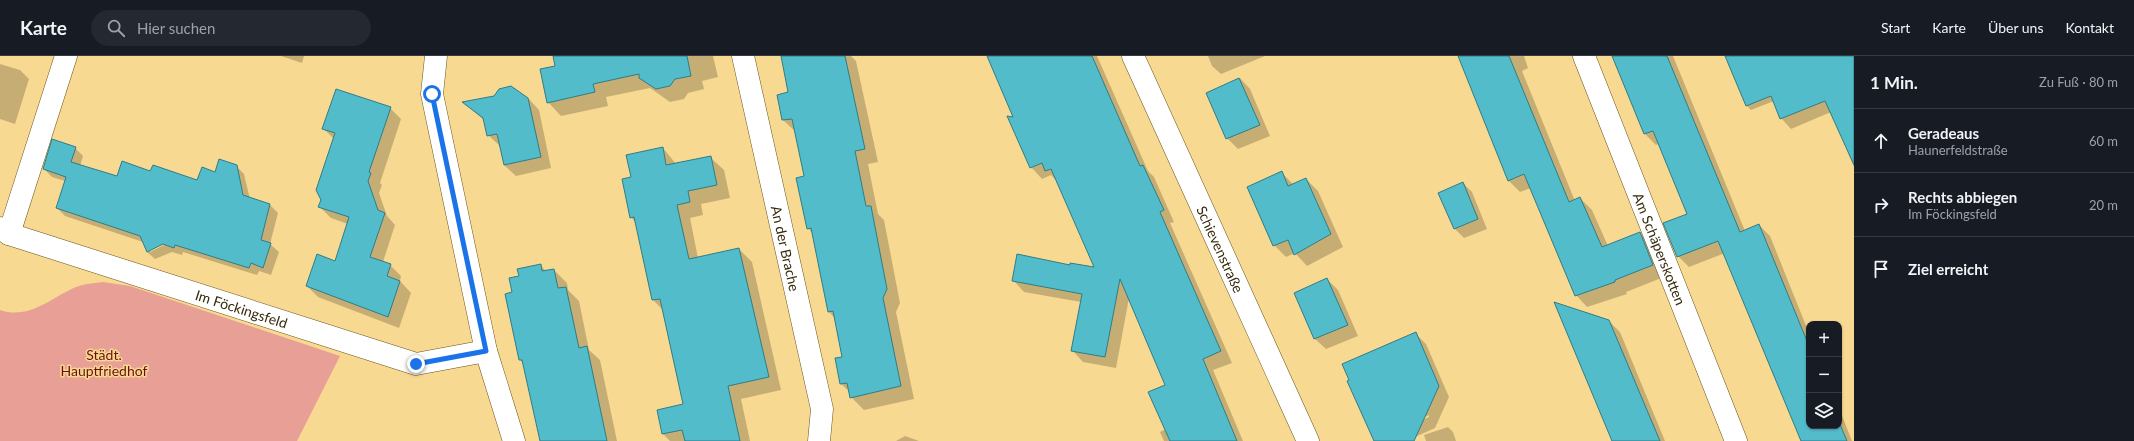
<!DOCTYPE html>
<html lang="de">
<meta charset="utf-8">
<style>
:root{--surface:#171b24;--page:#242831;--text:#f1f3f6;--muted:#9ea1a6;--line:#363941}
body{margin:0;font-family:Lato,sans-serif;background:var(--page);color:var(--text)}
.controls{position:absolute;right:12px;bottom:12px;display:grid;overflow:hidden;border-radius:8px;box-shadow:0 1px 3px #0004}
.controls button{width:36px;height:36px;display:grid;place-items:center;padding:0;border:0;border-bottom:1px solid var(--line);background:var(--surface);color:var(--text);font:20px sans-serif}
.stop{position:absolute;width:12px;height:12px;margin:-9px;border:3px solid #1a73e8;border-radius:50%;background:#fff}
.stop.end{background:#1a73e8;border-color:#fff;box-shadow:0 1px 4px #0008}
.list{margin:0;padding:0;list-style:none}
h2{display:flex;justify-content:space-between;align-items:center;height:52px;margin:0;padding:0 16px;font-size:17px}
h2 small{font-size:13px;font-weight:400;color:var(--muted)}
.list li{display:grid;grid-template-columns:26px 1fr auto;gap:12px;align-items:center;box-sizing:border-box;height:64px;padding:0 16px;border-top:1px solid var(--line)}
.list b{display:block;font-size:15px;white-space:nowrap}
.list p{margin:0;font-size:13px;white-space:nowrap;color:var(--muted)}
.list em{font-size:13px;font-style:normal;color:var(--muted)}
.icon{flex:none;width:22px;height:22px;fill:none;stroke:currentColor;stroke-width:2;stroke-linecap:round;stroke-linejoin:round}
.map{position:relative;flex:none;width:1854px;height:385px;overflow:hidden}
header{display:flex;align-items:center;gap:24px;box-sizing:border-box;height:56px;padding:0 20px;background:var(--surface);border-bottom:1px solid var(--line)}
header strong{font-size:19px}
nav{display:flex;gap:22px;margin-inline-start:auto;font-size:14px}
.search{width:280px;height:36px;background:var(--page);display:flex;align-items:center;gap:10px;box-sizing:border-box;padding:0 14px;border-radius:22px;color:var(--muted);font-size:15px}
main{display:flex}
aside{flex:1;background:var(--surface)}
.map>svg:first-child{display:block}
.green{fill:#e79f96}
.shadow{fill:#0003;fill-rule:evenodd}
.building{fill:#53bcca;stroke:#2e7d87}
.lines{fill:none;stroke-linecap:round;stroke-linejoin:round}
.minor-casing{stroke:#6a541d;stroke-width:23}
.minor{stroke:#fff;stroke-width:22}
.route{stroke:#1a73e8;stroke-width:5}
.labels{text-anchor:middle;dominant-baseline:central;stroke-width:3;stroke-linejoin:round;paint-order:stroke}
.street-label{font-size:14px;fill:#35290b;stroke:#f8d991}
.park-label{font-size:14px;fill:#6e0f0f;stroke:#f8d991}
</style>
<header>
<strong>Karte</strong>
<div class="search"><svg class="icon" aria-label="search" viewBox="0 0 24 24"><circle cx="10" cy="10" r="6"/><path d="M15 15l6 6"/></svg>Hier suchen</div>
<nav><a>Start</a><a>Karte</a><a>Über uns</a><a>Kontakt</a></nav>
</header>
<main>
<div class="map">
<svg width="1854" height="385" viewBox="0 0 1854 385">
<rect width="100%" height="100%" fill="#f8d991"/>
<path class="green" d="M 103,226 L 130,230 L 340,300 L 297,385 L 0,385 L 0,254 C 30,264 50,242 76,231 C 84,228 95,227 103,226 Z"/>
<path class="shadow" d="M 281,0 L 304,0 L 302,7 Z
M 554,0 L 713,0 L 718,21 L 702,25 L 704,33 L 688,37 L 684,43 L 670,46 L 650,32 L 606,41 L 608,50 L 561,60 L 548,46 L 556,10 Z
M 782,0 L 851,0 L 856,5 L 878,106 L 868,108 L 878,158 L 884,164 L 900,247 L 896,256 L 914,343 L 864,354 L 851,341 L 850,336 L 841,328 L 843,302 L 835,262 L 829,256 L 813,178 L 808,172 L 805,121 L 796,76 L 783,64 L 789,37 Z
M 988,0 L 1097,0 L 1148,115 L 1154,121 L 1174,166 L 1170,167 L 1232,307 L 1213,314 L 1243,385 L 1164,385 L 1160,376 L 1166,373 L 1167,329 L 1129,242 L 1116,312 L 1083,306 L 1072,294 L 1081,246 L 1024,236 L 1013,224 L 1071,210 L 1096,212 L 1058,126 L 1051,119 L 1042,123 L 1031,111 L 1015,62 Z
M 1208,0 L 1265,0 L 1221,18 L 1212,10 Z
M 1459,0 L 1524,0 L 1528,12 L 1522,15 L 1575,145 L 1580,142 L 1592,154 L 1608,190 L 1640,178 L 1652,189 L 1664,221 L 1626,236 L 1627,238 L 1587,251 L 1576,239 L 1531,132 L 1520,136 L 1508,124 Z
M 1613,0 L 1673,0 L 1745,175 L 1759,169 L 1770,180 L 1809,277 L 1809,370 L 1839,370 L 1839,352 L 1852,385 L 1802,385 L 1725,197 L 1689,211 L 1678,200 L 1688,158 L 1660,87 L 1656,89 L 1645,78 Z
M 1726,0 L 1854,0 L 1854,111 L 1831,56 L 1791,73 L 1781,62 L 1774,45 L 1751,54 L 1747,50 Z
M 0,8 L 20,14 L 29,23 L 15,68 L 0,63 Z
M 1240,22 L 1250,33 L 1270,80 L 1238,93 L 1227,82 L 1208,37 Z
M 528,42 L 539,54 L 551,112 L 516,120 L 504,109 L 500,90 L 488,79 L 485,65 L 464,47 Z
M 390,52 L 401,63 L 380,127 L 382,129 L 379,137 L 387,160 L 395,169 L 383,206 L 390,209 L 401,220 L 400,225 L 411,237 L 399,272 L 318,241 L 307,230 L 335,206 L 348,168 L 331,162 L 319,150 L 334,83 L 324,73 Z
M 75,92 L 83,100 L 80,110 L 118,122 L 151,117 L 198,125 L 236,110 L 244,118 L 250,143 L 270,149 L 278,157 L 270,188 L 279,196 L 271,219 L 259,215 L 257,219 L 183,196 L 182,199 L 172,196 L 155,203 L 147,196 L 143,186 L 65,160 L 57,152 L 65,125 L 52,121 L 44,113 ZM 167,185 L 168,187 L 150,196 L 150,194 Z
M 663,92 L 676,108 L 710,101 L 724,114 L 730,142 L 701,148 L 703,159 L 690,162 L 698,202 L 739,193 L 752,206 L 781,334 L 741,343 L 750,385 L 670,385 L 663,378 L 684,349 L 664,255 L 653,244 L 636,167 L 631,161 L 632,122 Z
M 1282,117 L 1294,129 L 1306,123 L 1318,135 L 1343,191 L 1307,210 L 1295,197 L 1286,201 L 1274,189 Z
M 1463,127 L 1472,136 L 1487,173 L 1464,182 L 1455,173 L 1439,137 Z
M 541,210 L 546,215 L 554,214 L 567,227 L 568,234 L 579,245 L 589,294 L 600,304 L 617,385 L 557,385 L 524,308 L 520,304 L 513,237 L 520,221 Z
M 1327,223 L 1338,234 L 1358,280 L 1326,293 L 1315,283 L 1296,237 Z
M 1608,264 L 1620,276 L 1665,385 L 1613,385 Z
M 1415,277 L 1426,288 L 1449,341 L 1435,372 L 1406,385 L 1375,385 ZM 1429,359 L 1429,361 L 1378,384 L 1378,382 Z
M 1448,371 L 1453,376 L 1456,385 L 1426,385 L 1424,379 Z
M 905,380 L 919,385 L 896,385 Z"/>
<path class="building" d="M 553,0 L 687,0 L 691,20 L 675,23 L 670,30 L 656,33 L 639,22 L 639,18 L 593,28 L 595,36 L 547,47 L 540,13 L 555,10 Z
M 781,0 L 845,0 L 865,93 L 855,95 L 866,150 L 871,150 L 887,233 L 883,242 L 901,330 L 850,342 L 847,327 L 840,328 L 835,302 L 842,301 L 833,255 L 828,256 L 811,172 L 807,173 L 796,122 L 804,120 L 792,63 L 782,64 L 777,39 L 788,36 Z
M 987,0 L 1092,0 L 1140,110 L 1143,109 L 1164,154 L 1160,156 L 1221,295 L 1203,303 L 1237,385 L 1170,385 L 1148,336 L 1165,329 L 1120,223 L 1105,301 L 1071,295 L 1082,238 L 1012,225 L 1017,198 L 1070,209 L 1070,207 L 1094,211 L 1051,113 L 1045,115 L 1042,107 L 1030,112 L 1007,60 L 1013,61 Z
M 1458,0 L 1509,0 L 1569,146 L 1580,141 L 1602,191 L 1640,176 L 1653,209 L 1615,224 L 1615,226 L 1575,240 L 1524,118 L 1508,125 Z
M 1612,0 L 1667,0 L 1740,176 L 1759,168 L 1809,290 L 1809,370 L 1839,370 L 1839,366 L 1847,385 L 1801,385 L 1718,185 L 1677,201 L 1663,167 L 1687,158 L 1653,75 L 1644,78 Z
M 1725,0 L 1854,0 L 1854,109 L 1825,45 L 1780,63 L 1771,40 L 1746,50 Z
M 1239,22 L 1260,69 L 1226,83 L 1206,37 Z
M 511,30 L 528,42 L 541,101 L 504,109 L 497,78 L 487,80 L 483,62 L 462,46 L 494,40 L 499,33 Z
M 336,33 L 391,51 L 369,116 L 371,117 L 368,125 L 378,154 L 385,157 L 370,201 L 391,208 L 387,220 L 400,225 L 388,261 L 306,230 L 317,198 L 335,205 L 349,161 L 318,151 L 321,144 L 316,134 L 335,77 L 322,73 Z
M 52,83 L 76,91 L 71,106 L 117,120 L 122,105 L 150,115 L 153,109 L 197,124 L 202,111 L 215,116 L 219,103 L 237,109 L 243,139 L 270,148 L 261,184 L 271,187 L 263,212 L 251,207 L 249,212 L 175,189 L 174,192 L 163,188 L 147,196 L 140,180 L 56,152 L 66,121 L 43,113 Z
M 663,91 L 666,109 L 711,100 L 717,129 L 688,135 L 690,146 L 677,149 L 689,203 L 739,192 L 769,321 L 728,330 L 740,385 L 685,385 L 682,374 L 662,378 L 657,354 L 683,348 L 660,243 L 652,244 L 634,161 L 630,162 L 622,123 L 631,121 L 626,99 Z
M 1282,115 L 1288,130 L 1306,122 L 1331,178 L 1294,199 L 1288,184 L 1273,190 L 1247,131 Z
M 1463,126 L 1478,163 L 1454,173 L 1438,137 Z
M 541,208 L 542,215 L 554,213 L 558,232 L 566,231 L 579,292 L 587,290 L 607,385 L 540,385 L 522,304 L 519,304 L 505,238 L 512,236 L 509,222 L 519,220 L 517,213 Z
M 1327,222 L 1348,269 L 1314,283 L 1294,237 Z
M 1554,246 L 1609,264 L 1660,385 L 1612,385 Z
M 1416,276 L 1439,330 L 1414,385 L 1374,385 L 1347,325 L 1349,324 L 1342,308 Z"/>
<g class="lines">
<g class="minor-casing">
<g id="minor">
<path d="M 436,0 L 432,38 L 486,295 L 514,385"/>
<path id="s1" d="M 743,0 L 822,353 L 819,385"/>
<path id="s2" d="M 1133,0 L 1308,385"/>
<path id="s3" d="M 1584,0 L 1736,385"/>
<path id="s4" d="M 0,172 L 9,178 L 416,308 L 486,295"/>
<path d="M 9,178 L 66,0"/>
</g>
</g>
<use href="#minor" class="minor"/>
</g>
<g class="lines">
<path class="route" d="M 416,308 L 486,295 L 432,38"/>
</g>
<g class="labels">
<g class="street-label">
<text stroke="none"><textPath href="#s1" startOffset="197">An der Brache</textPath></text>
<text stroke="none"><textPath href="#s2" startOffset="212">Schievenstraße</textPath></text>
<text stroke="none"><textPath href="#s3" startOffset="207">Am Schäperskotten</textPath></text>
<text stroke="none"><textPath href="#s4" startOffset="255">Im Föckingsfeld</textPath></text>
</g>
<g class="park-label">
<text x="104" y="298">Städt.<tspan x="104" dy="16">Hauptfriedhof</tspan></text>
</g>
</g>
</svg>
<div class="controls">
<button>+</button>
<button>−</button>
<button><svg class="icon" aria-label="layers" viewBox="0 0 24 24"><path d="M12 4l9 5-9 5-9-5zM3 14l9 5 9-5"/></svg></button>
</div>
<div class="stop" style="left:432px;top:38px"></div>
<div class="stop end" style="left:416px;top:308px"></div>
</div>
<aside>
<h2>1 Min.<small>Zu Fuß · 80 m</small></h2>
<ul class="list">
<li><svg class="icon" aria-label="ahead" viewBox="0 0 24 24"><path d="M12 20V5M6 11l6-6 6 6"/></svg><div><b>Geradeaus</b><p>Haunerfeldstraße</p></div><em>60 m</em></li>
<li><svg class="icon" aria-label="right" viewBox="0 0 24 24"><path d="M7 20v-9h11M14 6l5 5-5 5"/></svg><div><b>Rechts abbiegen</b><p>Im Föckingsfeld</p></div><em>20 m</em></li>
<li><svg class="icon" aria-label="arrive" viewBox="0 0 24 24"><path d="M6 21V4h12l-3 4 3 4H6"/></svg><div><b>Ziel erreicht</b></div></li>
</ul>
</aside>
</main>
